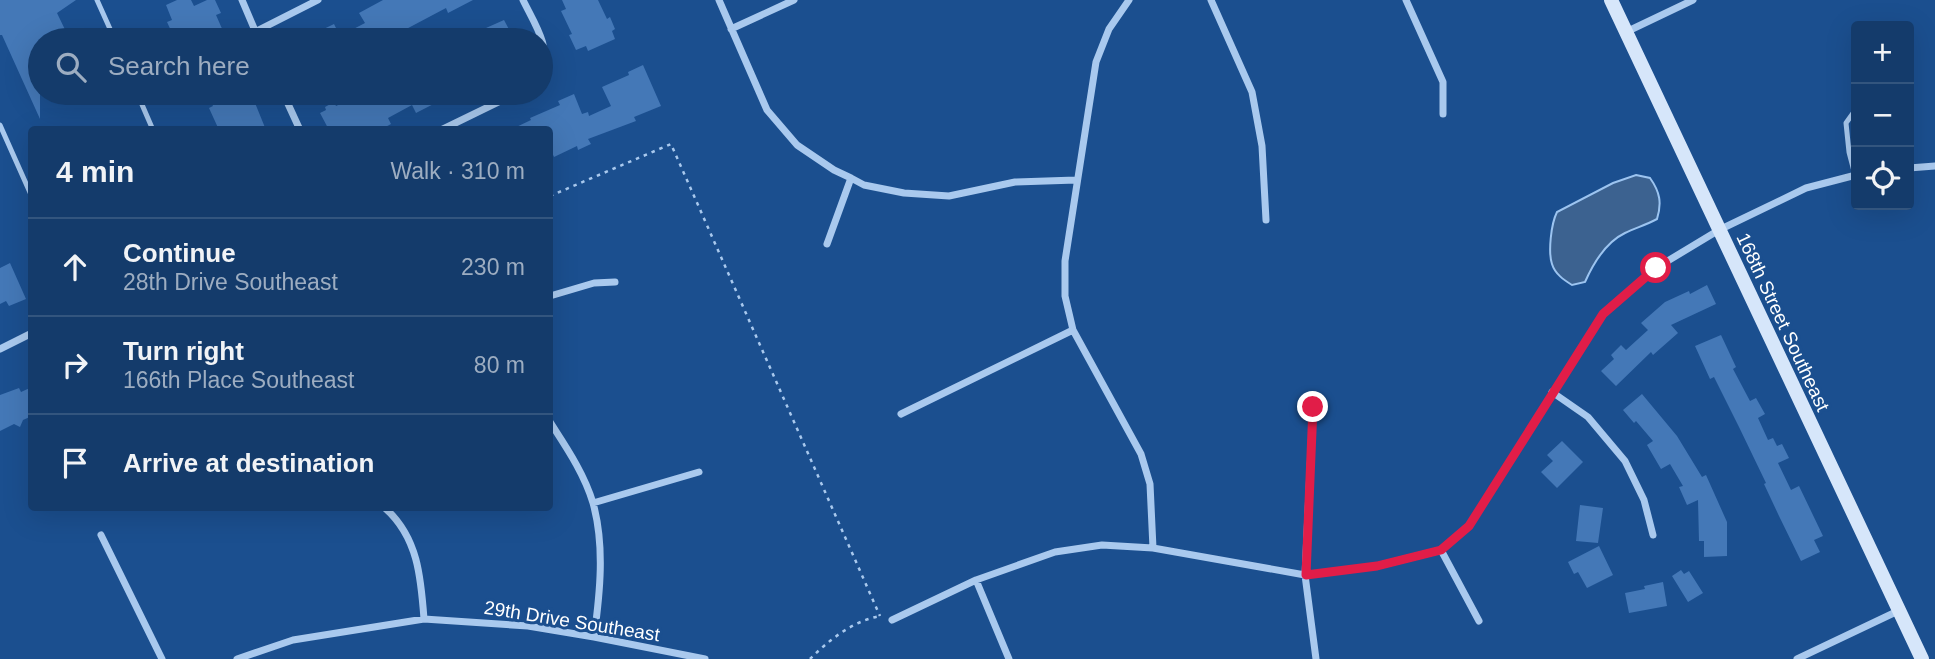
<!DOCTYPE html>
<meta charset="utf-8">
<style>
:root{--surface:#143b6b;--page:#214673;--text:#f1f3f6;--muted:#9dadc1;--line:#33557e}
body{margin:0;font-family:Helvetica,sans-serif;background:var(--page);color:var(--text)}
.controls{position:absolute;right:21px;top:21px;display:grid;overflow:hidden;border-radius:7px;box-shadow:0 7px 28px #0002}
.controls button{width:63px;height:63px;display:grid;place-items:center;padding:0;border:0;border-bottom:2px solid var(--line);background:var(--surface);color:var(--text);font:35px sans-serif}
.stop{position:absolute;width:21px;height:21px;margin:-16px;border:5px solid #e11d48;border-radius:50%;background:#fff}
.stop.end{background:#e11d48;border-color:#fff;box-shadow:0 2px 7px #0008}
.list{margin:0;padding:0;list-style:none}
h2{display:flex;justify-content:space-between;align-items:center;height:91px;margin:0;padding:0 28px;font-size:30px}
h2 small{font-size:23px;font-weight:400;color:var(--muted)}
.list li{display:grid;grid-template-columns:46px 1fr auto;gap:21px;align-items:center;box-sizing:border-box;height:98px;padding:0 28px;border-top:2px solid var(--line)}
.list b{display:block;font-size:26px;white-space:nowrap}
.list p{margin:0;font-size:23px;white-space:nowrap;color:var(--muted)}
.list em{font-size:23px;font-style:normal;color:var(--muted)}
.icon{flex:none;width:38px;height:38px;fill:none;stroke:currentColor;stroke-width:2;stroke-linecap:round;stroke-linejoin:round}
.map{position:relative;flex:none;width:1935px;height:659px;overflow:hidden}
.search{position:absolute;background:var(--surface);box-shadow:0 7px 28px #0002;left:28px;top:28px;width:525px;height:77px;display:flex;align-items:center;gap:18px;box-sizing:border-box;padding:0 24px;border-radius:38px;color:var(--muted);font-size:26px}
.panel{position:absolute;background:var(--surface);box-shadow:0 7px 28px #0002;left:28px;top:126px;width:525px;height:385px;border-radius:7px}
.map>svg:first-child{display:block}
.water{fill:#3c6290;stroke:#9cc4f0;stroke-width:2}
.building{fill:#4478b7}
.lines{fill:none;stroke-linecap:round;stroke-linejoin:round}
.path{stroke:#a9c9ee;stroke-width:2.5;stroke-dasharray:3.5 5;stroke-linecap:butt}
.lane{stroke:#a9c9ee;stroke-width:5}
.street{stroke:#a9c9ee;stroke-width:7}
.secondary{stroke:#d6e6fa;stroke-width:14}
.route{stroke:#e11d48;stroke-width:9}
.labels{text-anchor:middle;dominant-baseline:central;stroke-width:6;stroke-linejoin:round;paint-order:stroke}
.street-label{font-size:19px;fill:#fff;stroke:#1b4f8f}
</style>
<div class="map">
<svg width="1935" height="659" viewBox="0 0 1935 659">
<rect width="100%" height="100%" fill="#1b4f8f"/>
<path class="water" d="M 1636,175 L 1650,178 C 1660,192 1662,203 1657,219 C 1646,225 1635,228 1625,233 C 1606,242 1593,264 1585,282 L 1572,285 C 1564,280 1555,274 1552,264 C 1548,252 1551,224 1557,212 L 1613,183 Z"/>
<path class="building" d="M 0,0 L 76,0 L 57,13 L 70,40 L 40,40 L 40,119 L 2,35 L 0,35 Z
M 177,0 L 191,0 L 194,6 L 207,0 L 215,0 L 221,13 L 216,15 L 227,40 L 184,40 L 180,31 L 173,35 L 167,22 L 172,20 L 166,5 Z
M 383,0 L 473,0 L 448,13 L 446,8 L 395,35 L 398,40 L 301,40 L 334,24 L 340,36 L 365,23 L 359,13 Z
M 562,0 L 598,0 L 607,19 L 610,17 L 615,29 L 612,31 L 615,39 L 588,51 L 586,46 L 576,50 L 569,35 L 572,34 L 561,11 L 566,9 Z
M 504,20 L 513,37 L 506,40 L 481,40 L 477,32 Z
M 643,65 L 661,106 L 634,117 L 636,121 L 588,139 L 591,144 L 578,150 L 577,146 L 554,157 L 550,148 L 550,130 L 510,130 L 531,120 L 530,118 L 560,105 L 558,101 L 574,94 L 582,114 L 588,112 L 589,116 L 611,106 L 602,87 L 629,75 L 628,72 Z
M 207,93 L 251,93 L 266,130 L 219,130 L 209,108 L 213,106 Z
M 364,93 L 366,97 L 374,93 L 455,93 L 416,113 L 412,105 L 388,118 L 391,124 L 380,130 L 329,130 L 320,113 L 326,110 L 325,107 L 334,102 L 336,106 Z
M 10,263 L 26,299 L 9,306 L 6,301 L 0,304 L 0,268 Z
M 1707,285 L 1716,304 L 1671,325 L 1678,333 L 1653,355 L 1651,352 L 1616,386 L 1601,371 L 1614,359 L 1611,355 L 1621,345 L 1626,350 L 1648,330 L 1641,323 L 1665,302 L 1689,291 L 1690,294 Z
M 1721,335 L 1736,367 L 1733,369 L 1750,401 L 1756,398 L 1765,414 L 1758,418 L 1768,440 L 1773,438 L 1777,446 L 1782,444 L 1789,458 L 1778,463 L 1791,490 L 1799,486 L 1823,536 L 1814,540 L 1820,552 L 1801,561 L 1779,516 L 1764,484 L 1766,483 L 1739,427 L 1714,377 L 1710,379 L 1695,346 Z
M 32,387 L 32,416 L 23,420 L 20,427 L 14,424 L 0,431 L 0,395 L 19,388 L 21,392 Z
M 1642,394 L 1677,436 L 1702,477 L 1706,475 L 1727,522 L 1727,556 L 1704,557 L 1704,541 L 1699,541 L 1698,500 L 1687,505 L 1679,487 L 1683,486 L 1670,464 L 1661,469 L 1647,445 L 1653,441 L 1636,421 L 1634,423 L 1623,410 Z
M 1562,441 L 1583,462 L 1557,488 L 1541,472 L 1553,461 L 1547,455 Z
M 1580,505 L 1603,508 L 1598,543 L 1576,541 Z
M 1599,546 L 1613,575 L 1587,588 L 1578,572 L 1574,574 L 1568,562 Z
M 1681,570 L 1684,574 L 1689,571 L 1703,593 L 1688,602 L 1672,576 Z
M 1663,582 L 1667,606 L 1629,613 L 1625,593 L 1645,589 L 1644,586 Z"/>
<g class="lines">
<path class="path" d="M 550,196 L 671,144 L 880,616
M 810,659 C 829,640 854,620 881,616"/>
<path class="lane" d="M 97,0 L 115,40
M 137,93 L 153,130
M 0,125 L 32,197
M 1855,175 L 1849,152 L 1846,123 L 1856,109"/>
<path class="street" d="M 242,0 L 259,40
M 523,0 C 533,21 553,49 541,73
M 719,0 L 767,110 L 797,145 L 834,170 L 851,178 L 827,244
M 1129,0 L 1109,29 L 1096,62 L 1065,261 L 1065,296 L 1073,330 L 1141,454 L 1150,484 L 1153,548
M 1211,0 L 1252,92 L 1262,146 L 1266,220
M 1406,0 L 1443,82 L 1443,114
M 731,29 L 794,0
M 255,32 L 318,0
M 1626,32 L 1693,0
M 283,93 L 300,130
M 441,130 L 517,93
M 1909,168 L 1935,166
M 851,178 L 864,185 L 904,193 L 949,196 L 1015,182 L 1076,180
M 550,296 L 594,283 L 615,282
M 0,349 L 32,333
M 1552,392 L 1588,417 L 1625,461 L 1644,500 L 1653,535
M 1313,407 L 1305,575 L 1316,659
M 901,414 L 1073,330
M 550,422 C 566,447 584,473 593,503 C 605,546 600,593 594,637
M 593,503 L 699,472
M 385,508 C 418,537 421,578 424,619
M 101,535 L 162,659
M 1441,550 L 1479,621
M 976,580 L 1009,659
M 892,620 L 976,580 L 1055,552 L 1102,545 L 1153,548 L 1305,575 L 1377,566 L 1441,550 L 1469,526 L 1603,314 L 1656,268 L 1719,230 L 1806,188 L 1856,175
M 237,659 L 293,640 L 424,619 L 528,626 L 594,637 L 705,659
M 1797,659 L 1898,611"/>
<path class="secondary" d="M 1611,0 L 1922,659"/>
</g>
<g class="lines">
<path class="route" d="M 1313,407 L 1306,575 L 1377,566 L 1441,550 L 1469,526 L 1603,314 L 1656,268"/>
</g>
<g class="labels">
<g class="street-label">
<text transform="translate(1783 322) rotate(65)">168th Street Southeast</text>
<text transform="translate(572 621) rotate(9)">29th Drive Southeast</text>
</g>
</g>
</svg>
<div class="controls">
<button>+</button>
<button>−</button>
<button><svg class="icon" aria-label="locate" viewBox="0 0 24 24"><circle cx="12" cy="12" r="6"/><path d="M12 2v4M12 18v4M2 12h4M18 12h4"/></svg></button>
</div>
<div class="stop" style="left:1656px;top:268px"></div>
<div class="stop end" style="left:1313px;top:407px"></div>
<div class="search"><svg class="icon" aria-label="search" viewBox="0 0 24 24"><circle cx="10" cy="10" r="6"/><path d="M15 15l6 6"/></svg>Search here</div>
<section class="panel">
<h2>4 min<small>Walk · 310 m</small></h2>
<ul class="list">
<li><svg class="icon" aria-label="ahead" viewBox="0 0 24 24"><path d="M12 20V5M6 11l6-6 6 6"/></svg><div><b>Continue</b><p>28th Drive Southeast</p></div><em>230 m</em></li>
<li><svg class="icon" aria-label="right" viewBox="0 0 24 24"><path d="M7 20v-9h11M14 6l5 5-5 5"/></svg><div><b>Turn right</b><p>166th Place Southeast</p></div><em>80 m</em></li>
<li><svg class="icon" aria-label="arrive" viewBox="0 0 24 24"><path d="M6 21V4h12l-3 4 3 4H6"/></svg><div><b>Arrive at destination</b></div></li>
</ul>
</section>
</div>
